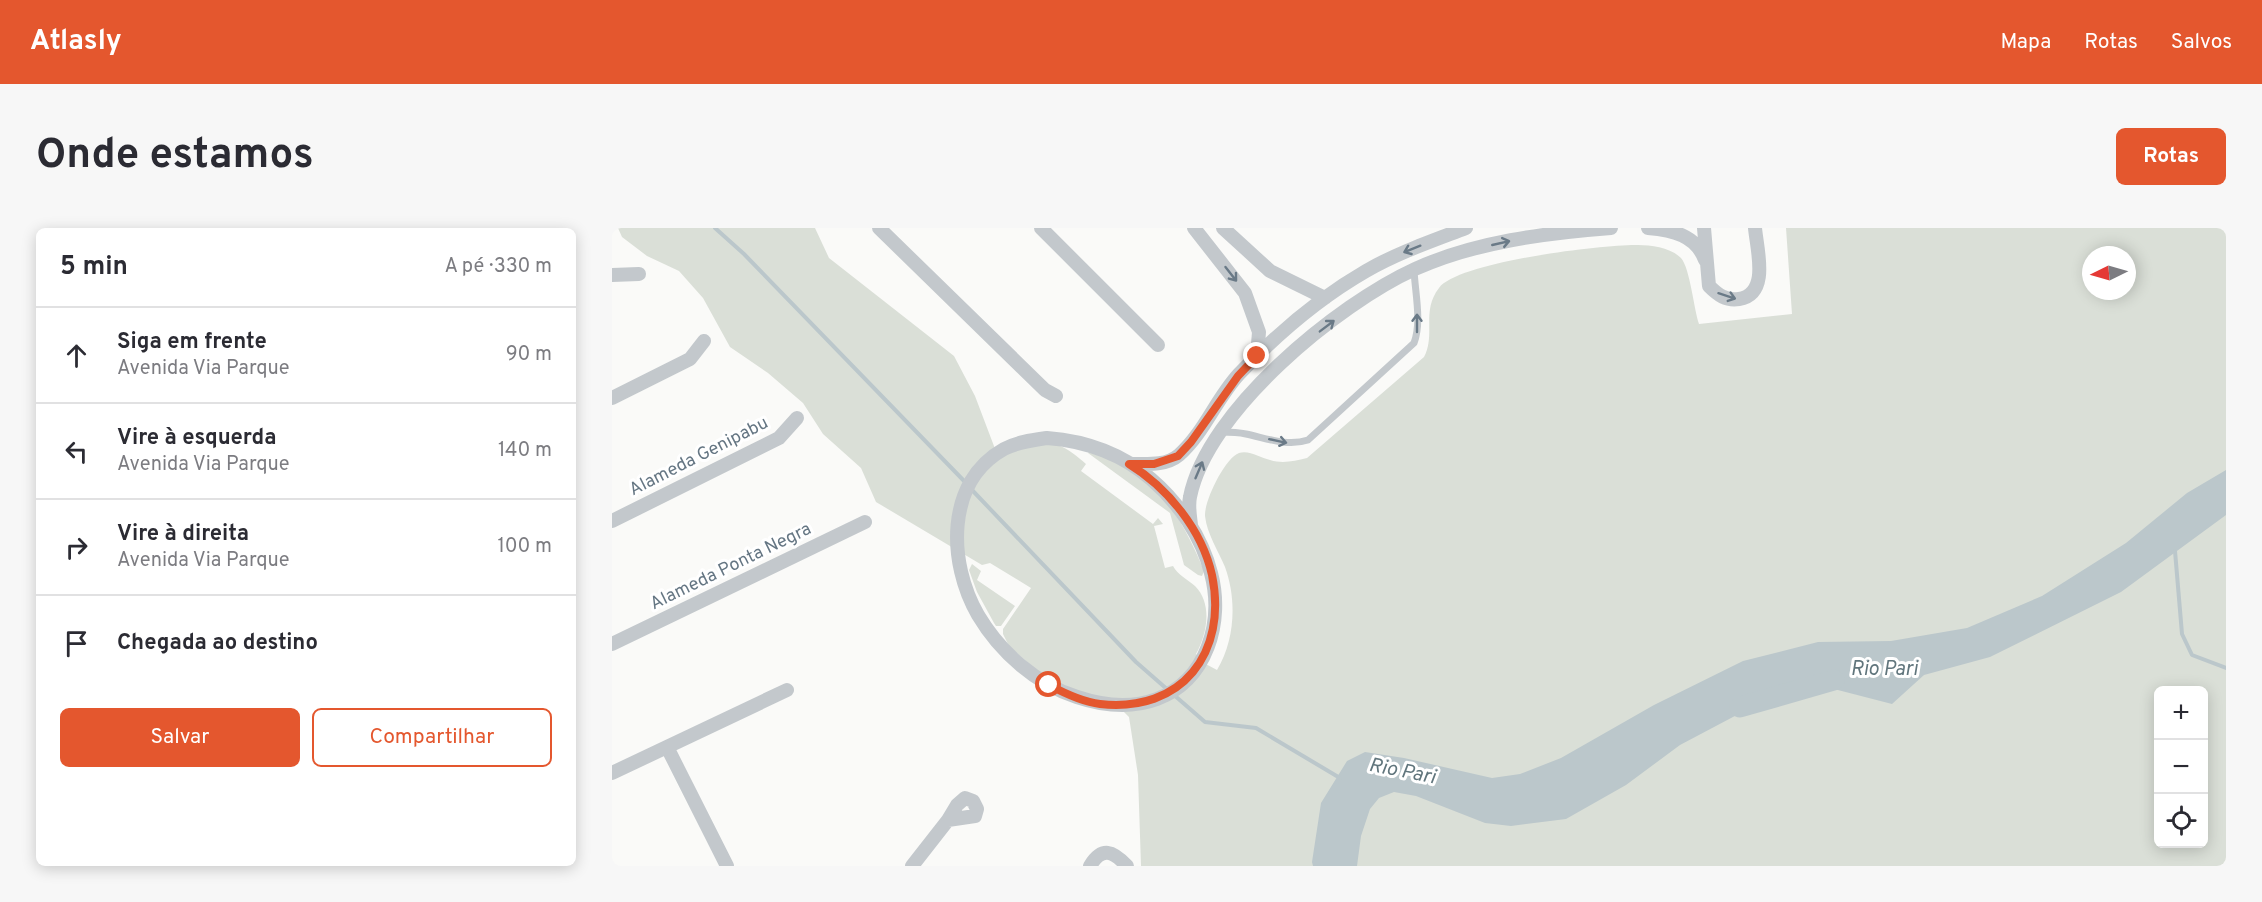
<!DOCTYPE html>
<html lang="pt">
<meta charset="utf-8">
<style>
:root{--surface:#fff;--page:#f7f7f7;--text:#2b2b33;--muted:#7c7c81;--line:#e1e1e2;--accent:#e4572e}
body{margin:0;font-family:Overpass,sans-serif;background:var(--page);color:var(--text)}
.controls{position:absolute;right:18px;bottom:18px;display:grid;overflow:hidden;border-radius:9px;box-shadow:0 3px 15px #0003}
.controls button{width:54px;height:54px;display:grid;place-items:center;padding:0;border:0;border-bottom:2px solid var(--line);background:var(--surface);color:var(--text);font:30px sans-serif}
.compass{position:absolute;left:1470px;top:18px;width:54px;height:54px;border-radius:50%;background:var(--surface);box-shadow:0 3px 15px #0003;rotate:265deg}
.stop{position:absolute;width:18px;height:18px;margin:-14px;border:4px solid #e4572e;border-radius:50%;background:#fff}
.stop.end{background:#e4572e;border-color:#fff;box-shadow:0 2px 6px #0008}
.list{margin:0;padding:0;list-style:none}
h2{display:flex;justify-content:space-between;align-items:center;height:78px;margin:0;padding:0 24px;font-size:26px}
h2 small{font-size:20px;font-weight:400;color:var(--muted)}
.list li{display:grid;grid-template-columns:39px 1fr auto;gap:18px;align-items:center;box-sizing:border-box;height:96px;padding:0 24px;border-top:2px solid var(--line)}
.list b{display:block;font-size:22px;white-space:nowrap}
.list p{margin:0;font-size:20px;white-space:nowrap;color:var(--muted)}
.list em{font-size:20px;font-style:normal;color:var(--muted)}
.actions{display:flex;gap:12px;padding:18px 24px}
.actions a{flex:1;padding:14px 0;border:2px solid var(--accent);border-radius:9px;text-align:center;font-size:21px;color:var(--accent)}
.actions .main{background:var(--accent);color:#fff}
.icon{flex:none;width:33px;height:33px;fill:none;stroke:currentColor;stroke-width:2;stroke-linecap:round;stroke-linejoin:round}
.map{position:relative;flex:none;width:1614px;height:638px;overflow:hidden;border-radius:9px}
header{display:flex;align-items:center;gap:36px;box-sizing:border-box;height:84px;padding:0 30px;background:var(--accent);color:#fff}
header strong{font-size:28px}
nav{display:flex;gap:33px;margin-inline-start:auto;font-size:21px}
.intro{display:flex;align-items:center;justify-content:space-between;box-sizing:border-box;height:144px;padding:0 36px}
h1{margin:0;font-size:42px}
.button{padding:15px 27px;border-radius:9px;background:var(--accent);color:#fff;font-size:21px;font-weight:700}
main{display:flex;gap:36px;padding:0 36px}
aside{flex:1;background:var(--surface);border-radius:9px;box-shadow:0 3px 15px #0003}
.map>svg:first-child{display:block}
.green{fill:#dadfd7;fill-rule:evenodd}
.water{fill:#bbc7cb}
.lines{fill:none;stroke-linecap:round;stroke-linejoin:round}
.stream{stroke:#bbc7cb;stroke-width:4}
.river{stroke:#bbc7cb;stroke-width:21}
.service{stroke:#c3c8cc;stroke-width:7}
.minor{stroke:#c3c8cc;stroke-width:14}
.oneway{stroke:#6a7a87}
.route{stroke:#e4572e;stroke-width:8}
.labels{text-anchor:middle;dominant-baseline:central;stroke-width:6;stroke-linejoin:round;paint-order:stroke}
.street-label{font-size:18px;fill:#657683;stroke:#fff}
.water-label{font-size:20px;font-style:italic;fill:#60757c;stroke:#fff}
</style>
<header>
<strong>Atlasly</strong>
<nav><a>Mapa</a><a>Rotas</a><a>Salvos</a></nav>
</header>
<div class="intro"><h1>Onde estamos</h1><a class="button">Rotas</a></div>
<main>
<aside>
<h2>5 min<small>A pé · 330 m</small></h2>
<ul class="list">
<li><svg class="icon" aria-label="ahead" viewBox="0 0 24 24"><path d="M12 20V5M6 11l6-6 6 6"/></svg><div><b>Siga em frente</b><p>Avenida Via Parque</p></div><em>90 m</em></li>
<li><svg class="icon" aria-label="left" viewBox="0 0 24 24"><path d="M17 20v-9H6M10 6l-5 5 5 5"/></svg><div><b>Vire à esquerda</b><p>Avenida Via Parque</p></div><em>140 m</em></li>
<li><svg class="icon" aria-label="right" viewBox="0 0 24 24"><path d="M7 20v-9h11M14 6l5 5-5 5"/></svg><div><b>Vire à direita</b><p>Avenida Via Parque</p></div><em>100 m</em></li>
<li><svg class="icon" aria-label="arrive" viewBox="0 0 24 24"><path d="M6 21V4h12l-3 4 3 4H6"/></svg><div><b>Chegada ao destino</b></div></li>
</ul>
<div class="actions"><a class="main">Salvar</a><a>Compartilhar</a></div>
</aside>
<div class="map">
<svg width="1614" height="638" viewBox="0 0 1614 638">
<rect width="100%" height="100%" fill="#fafaf8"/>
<path class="green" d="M 6,0 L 203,0 L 217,30 L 342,128 L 363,168 L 385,226 C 403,221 429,211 446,217 C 457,221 466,229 474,236 L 469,243 L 541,296 L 546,290 L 551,296 L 542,298 L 553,340 L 561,338 C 566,347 575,351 583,358 C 601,376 595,406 584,426 L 590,434 L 605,442 C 623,412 625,372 613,339 C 606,322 595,306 593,288 C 592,273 613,230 627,225 C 638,222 648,230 658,232 C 671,236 682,233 695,230 L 812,129 C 824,106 809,83 827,60 C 846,34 992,16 1026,17 C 1040,17 1059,20 1069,30 C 1078,40 1082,82 1087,96 L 1180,86 L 1174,0 L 1614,0 L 1614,638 L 529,638 L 526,547 L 517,489 L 505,477 L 462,464 L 429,446 L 397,418 L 391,406 L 391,401 L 419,360 L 378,335 L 370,337 L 264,274 L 249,240 L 211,206 L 191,175 L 156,145 L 118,119 L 91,70 L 67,43 L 35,28 L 10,9 ZM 1479,27 L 1515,27 L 1515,63 L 1479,63 ZM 1546,463 L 1592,463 L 1592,616 L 1546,616 Z
M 479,222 C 494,230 510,237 524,246 C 558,269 577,306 592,343 L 590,348 L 586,347 L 572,337 L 558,285 L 476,225 Z
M 360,336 L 369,343 L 365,352 L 403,378 L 389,398 L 384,398 L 382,395 L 365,364 L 357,342 Z"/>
<path class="water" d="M 1614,242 L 1614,287 L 1509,364 L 1378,429 L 1312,447 L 1280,476 L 1222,461 L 1185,459 L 1155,471 L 1068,517 L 1014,557 L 954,591 L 899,598 L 873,595 L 804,568 L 782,564 L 767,570 L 758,581 L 749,608 L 745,638 L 701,638 L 700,634 L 709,575 L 735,533 L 753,524 L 792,530 L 880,550 L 908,546 L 949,530 L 1042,477 L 1131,433 L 1206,414 L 1279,413 L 1355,400 L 1430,368 L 1514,315 L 1575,265 Z"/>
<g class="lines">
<path class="stream" d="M 103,0 L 132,26 L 355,256
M 360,262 L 524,434 L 556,462
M 1563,323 L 1570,406 L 1580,427 L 1614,440
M 562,467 L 593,494 L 644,500 L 728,550"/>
<path class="river" d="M 1128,479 L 1222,452"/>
<path class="service" d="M 609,204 C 617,204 625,204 634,206 C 654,210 675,219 696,212 L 802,115 C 810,94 803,64 802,42"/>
<path class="minor" d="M 267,0 L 433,162 L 444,168
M 429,0 L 546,117
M 582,0 L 633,65 L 647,104 L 645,128
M 611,0 L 658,43 L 713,70
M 1036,0 C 1060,2 1084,7 1093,32
M 1092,0 L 1097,58 C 1106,67 1114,73 1127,71 C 1158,66 1145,22 1143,0
M 0,47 L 27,46
M 0,170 L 78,131 L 92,113
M 435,210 C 474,213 509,225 539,251 C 567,275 590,309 599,345 C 612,394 595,452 545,471 C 518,481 492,478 465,469 C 424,456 388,424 366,387 C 336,335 333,254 392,221 C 405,214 421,212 435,210 Z
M 519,236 C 535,236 554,238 567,227 C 592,205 604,171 627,146 C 664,107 707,70 754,43 C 785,25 820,13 854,0
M 0,293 L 167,210 L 185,190
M 579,297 C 578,288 576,278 578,269 C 595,183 726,76 803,41 C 863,14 933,5 999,0
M 0,416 L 253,294
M 55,519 L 115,638
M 0,545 L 175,462
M 300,638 L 336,592 L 345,577 L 353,570 L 361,573 L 365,581 L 363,588 L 336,592
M 478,638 C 490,618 501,623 515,638"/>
</g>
<defs><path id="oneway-shaft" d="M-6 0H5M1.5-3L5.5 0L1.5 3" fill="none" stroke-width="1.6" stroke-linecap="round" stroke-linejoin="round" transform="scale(1.5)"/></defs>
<g class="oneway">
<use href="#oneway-shaft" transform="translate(889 15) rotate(-13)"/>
<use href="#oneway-shaft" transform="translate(800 21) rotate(158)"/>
<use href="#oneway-shaft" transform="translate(619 46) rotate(52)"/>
<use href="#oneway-shaft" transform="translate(1115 68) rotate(18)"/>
<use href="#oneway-shaft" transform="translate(805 95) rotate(-90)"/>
<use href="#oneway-shaft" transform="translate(715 98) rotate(-37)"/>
<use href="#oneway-shaft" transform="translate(666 213) rotate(12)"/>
<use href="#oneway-shaft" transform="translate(587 242) rotate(-67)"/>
</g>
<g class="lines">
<path class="route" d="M 437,457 C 452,465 471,474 488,476 C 570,485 616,425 600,347 C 590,302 556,260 517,236 L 542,236 L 566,228 L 579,214 L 626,148 L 645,128"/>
</g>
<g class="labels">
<g class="street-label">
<text transform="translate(87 229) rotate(-27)">Alameda Genipabu</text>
<text transform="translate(119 339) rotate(-26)">Alameda Ponta Negra</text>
</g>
<g class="water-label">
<text x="1272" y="442">Rio Pari</text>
<text transform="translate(790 544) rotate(11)">Rio Pari</text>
</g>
</g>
</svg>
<div class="controls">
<button>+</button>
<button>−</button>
<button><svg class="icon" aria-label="locate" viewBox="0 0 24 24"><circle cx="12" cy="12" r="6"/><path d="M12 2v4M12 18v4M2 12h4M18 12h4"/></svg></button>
</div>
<svg class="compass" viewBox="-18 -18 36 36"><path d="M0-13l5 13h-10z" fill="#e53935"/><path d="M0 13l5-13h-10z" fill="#7c7c81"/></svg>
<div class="stop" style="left:437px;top:457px"></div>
<div class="stop end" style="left:645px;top:128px"></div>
</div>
</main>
